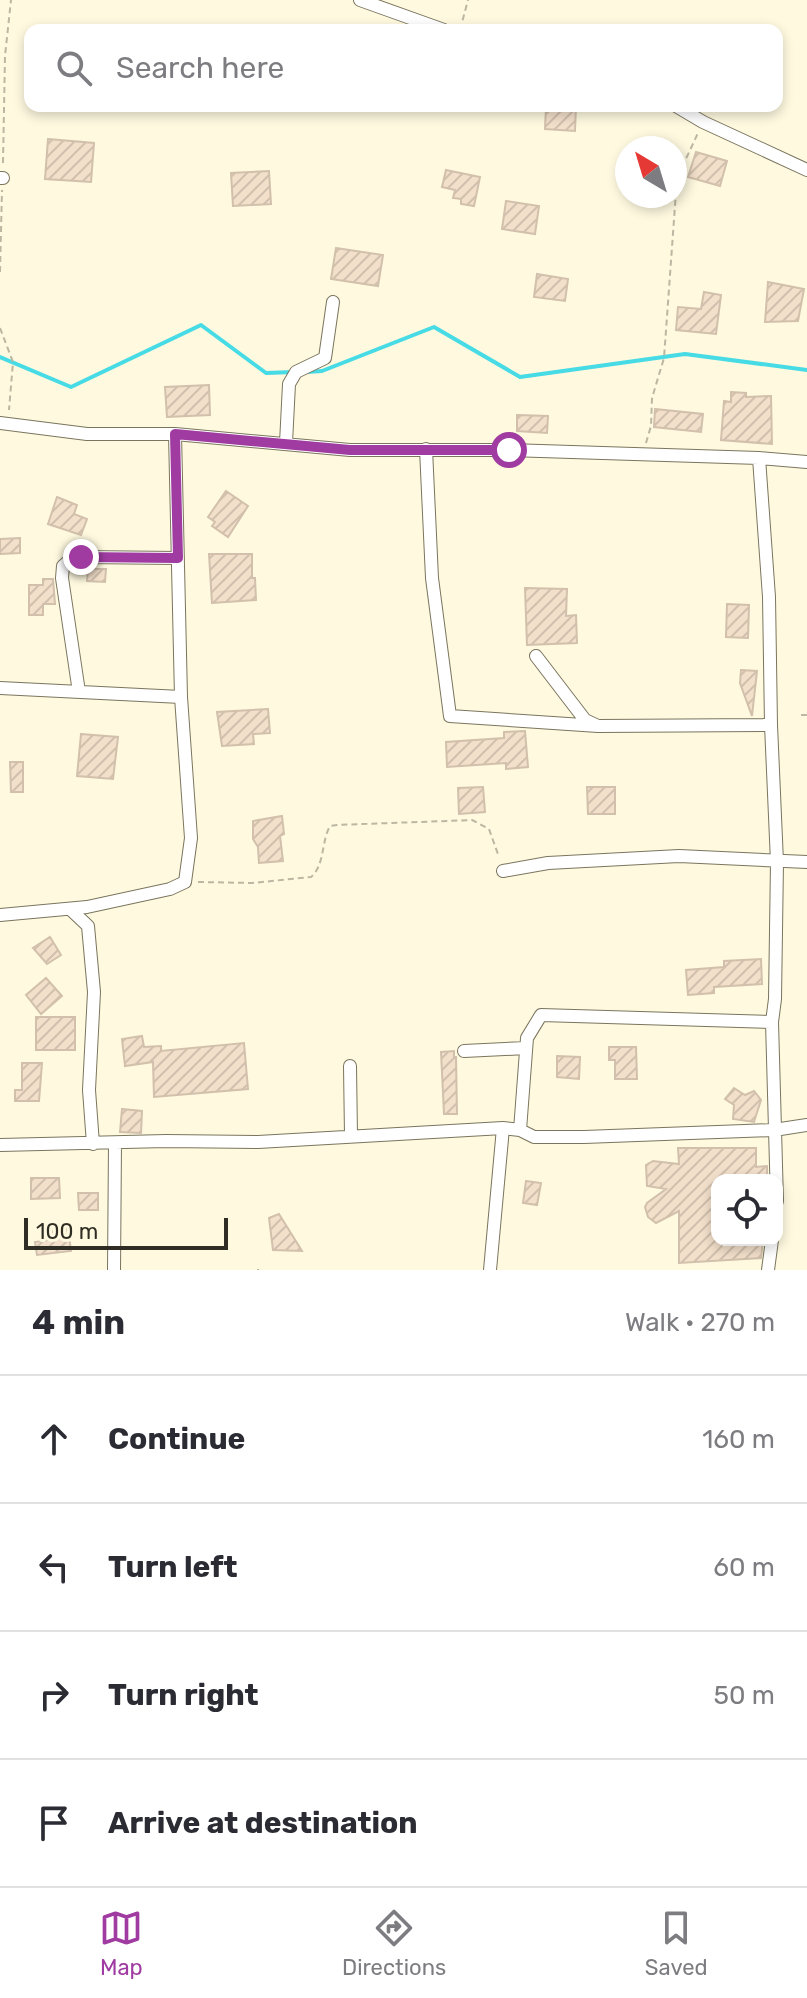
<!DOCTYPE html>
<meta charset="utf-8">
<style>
:root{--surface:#fff;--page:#f2f2f3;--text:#2b2b33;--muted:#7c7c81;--line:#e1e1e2;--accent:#9f3ba1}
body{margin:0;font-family:Rubik,sans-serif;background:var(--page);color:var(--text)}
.controls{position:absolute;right:24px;bottom:24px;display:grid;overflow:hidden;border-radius:16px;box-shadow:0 4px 12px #0003}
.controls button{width:72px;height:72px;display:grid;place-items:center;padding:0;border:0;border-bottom:2px solid var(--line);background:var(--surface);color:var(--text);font:40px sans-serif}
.compass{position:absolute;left:615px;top:136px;width:72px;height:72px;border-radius:50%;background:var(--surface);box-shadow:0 4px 12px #0003;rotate:322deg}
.scale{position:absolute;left:24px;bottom:20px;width:204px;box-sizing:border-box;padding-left:8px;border:4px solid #302e24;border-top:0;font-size:22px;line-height:28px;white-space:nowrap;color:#302e24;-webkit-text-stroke:6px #fef9df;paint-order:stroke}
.stop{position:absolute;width:24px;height:24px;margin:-18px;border:6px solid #9f3ba1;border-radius:50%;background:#fff}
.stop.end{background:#9f3ba1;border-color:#fff;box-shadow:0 2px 8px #0008}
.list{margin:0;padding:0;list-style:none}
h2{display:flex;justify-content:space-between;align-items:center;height:104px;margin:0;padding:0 32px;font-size:34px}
h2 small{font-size:26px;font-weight:400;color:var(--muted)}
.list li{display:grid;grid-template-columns:52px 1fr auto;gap:24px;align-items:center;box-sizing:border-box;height:128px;padding:0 32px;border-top:2px solid var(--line)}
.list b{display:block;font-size:30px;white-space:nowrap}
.list em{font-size:26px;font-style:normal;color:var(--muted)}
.icon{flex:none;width:44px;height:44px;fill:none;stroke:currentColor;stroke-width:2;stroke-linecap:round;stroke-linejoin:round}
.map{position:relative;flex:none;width:807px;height:1270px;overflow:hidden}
.search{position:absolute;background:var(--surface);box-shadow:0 4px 12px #0003;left:24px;right:24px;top:24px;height:88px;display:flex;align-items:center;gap:20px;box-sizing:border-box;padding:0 28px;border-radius:16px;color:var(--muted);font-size:30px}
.sheet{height:616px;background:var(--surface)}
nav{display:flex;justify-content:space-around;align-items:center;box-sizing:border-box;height:112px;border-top:2px solid var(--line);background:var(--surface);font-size:22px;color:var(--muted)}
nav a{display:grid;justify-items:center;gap:4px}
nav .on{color:var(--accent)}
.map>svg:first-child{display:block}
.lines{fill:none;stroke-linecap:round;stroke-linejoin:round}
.stream{stroke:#46dbe5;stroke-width:4}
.building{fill:url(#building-hatch);stroke:#d2c0ac;stroke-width:2}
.street-casing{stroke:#7a755e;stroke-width:14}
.path{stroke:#bbb7a2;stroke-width:2;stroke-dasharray:6 4;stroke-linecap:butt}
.street{stroke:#fff;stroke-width:12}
.route{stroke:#9f3ba1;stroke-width:10}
</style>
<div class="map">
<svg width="807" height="1270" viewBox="0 0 807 1270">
<defs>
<pattern id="building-hatch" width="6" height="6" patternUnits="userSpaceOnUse" patternTransform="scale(2)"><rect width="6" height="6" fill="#f3e0cb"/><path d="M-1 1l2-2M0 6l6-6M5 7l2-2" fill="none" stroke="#d1c0ae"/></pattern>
</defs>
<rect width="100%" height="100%" fill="#fef9df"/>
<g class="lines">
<path class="stream" d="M 0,357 L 71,387 L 201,325 L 266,373 L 294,372
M 307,372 L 322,371 L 434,327 L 520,377 L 685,354 L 807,370"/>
</g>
<path class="building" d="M 546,106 L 576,106 L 575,131 L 545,129 Z
M 48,139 L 94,143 L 91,182 L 45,179 Z
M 696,152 L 727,161 L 720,186 L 688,177 Z
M 446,170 L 480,177 L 474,206 L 461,204 L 461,199 L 453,198 L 455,190 L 442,187 Z
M 269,171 L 271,204 L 233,206 L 231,173 Z
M 506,201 L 539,206 L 535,234 L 502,229 Z
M 336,248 L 383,255 L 378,286 L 331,279 Z
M 537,274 L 568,279 L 565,301 L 534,297 Z
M 768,282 L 804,289 L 798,321 L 765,322 Z
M 704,292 L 721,295 L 716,334 L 676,330 L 678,307 L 701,309 Z
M 209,385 L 210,415 L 167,417 L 165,387 Z
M 731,392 L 746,393 L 746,397 L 771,396 L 772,444 L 721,440 L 724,401 L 731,402 Z
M 655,409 L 703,414 L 701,432 L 654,427 Z
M 517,415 L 548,416 L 547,433 L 517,431 Z
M 226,491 L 248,506 L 228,537 L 212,526 L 215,522 L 208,517 Z
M 57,497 L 77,505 L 74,514 L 87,519 L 81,535 L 48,524 Z
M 20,538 L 20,553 L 0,554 L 0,539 Z
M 209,554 L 252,554 L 252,578 L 255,578 L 256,600 L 212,603 Z
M 88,569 L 106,569 L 105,582 L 87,581 Z
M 43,579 L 53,579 L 55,604 L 43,604 L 43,615 L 29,615 L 29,585 L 43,585 Z
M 525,588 L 567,589 L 566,616 L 576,615 L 577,643 L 527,645 Z
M 727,604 L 749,605 L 748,638 L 726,637 Z
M 741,670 L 757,671 L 752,716 L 740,683 Z
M 268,709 L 270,733 L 253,734 L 254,744 L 222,746 L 217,712 Z
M 525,731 L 528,767 L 506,769 L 506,763 L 447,767 L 446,742 L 504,738 L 504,732 Z
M 81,734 L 118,737 L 113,779 L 77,776 Z
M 10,762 L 23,762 L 23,792 L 11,792 Z
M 483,787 L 485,812 L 459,814 L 458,788 Z
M 587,787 L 615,787 L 615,814 L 588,814 Z
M 282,816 L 284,834 L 280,836 L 283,861 L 259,863 L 258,847 L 253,839 L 253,821 Z
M 50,937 L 61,955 L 47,964 L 33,948 Z
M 761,959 L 762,984 L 714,987 L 714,993 L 688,995 L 686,970 L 724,967 L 724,961 Z
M 46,978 L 62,996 L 41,1014 L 26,995 Z
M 36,1017 L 75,1017 L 75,1050 L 36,1050 Z
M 142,1036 L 144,1047 L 161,1046 L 161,1051 L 244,1043 L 248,1089 L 154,1097 L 153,1062 L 125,1066 L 122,1039 Z
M 609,1047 L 636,1047 L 637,1079 L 615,1079 L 615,1060 L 609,1060 Z
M 454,1051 L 454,1057 L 456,1057 L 457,1114 L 444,1114 L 441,1052 Z
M 557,1056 L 580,1057 L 579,1079 L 557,1077 Z
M 22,1063 L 42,1063 L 39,1101 L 15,1101 L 15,1090 L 22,1090 Z
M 734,1088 L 745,1095 L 754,1091 L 761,1100 L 754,1122 L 733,1119 L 734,1105 L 725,1099 Z
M 122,1109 L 142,1111 L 141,1133 L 120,1132 Z
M 678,1148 L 756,1148 L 756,1167 L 767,1166 L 767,1180 L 717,1180 L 717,1240 L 763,1240 L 761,1258 L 679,1263 L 679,1211 L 656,1223 L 648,1217 L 645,1207 L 647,1203 L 666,1189 L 647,1186 L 646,1165 L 653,1161 L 679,1164 Z
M 31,1178 L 59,1178 L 60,1198 L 31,1199 Z
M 526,1181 L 541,1183 L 537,1205 L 523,1203 Z
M 78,1193 L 98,1193 L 98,1210 L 79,1210 Z
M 279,1214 L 302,1251 L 273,1250 L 269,1218 Z
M 68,1229 L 71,1251 L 37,1255 L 35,1242 L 49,1240 L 48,1232 Z"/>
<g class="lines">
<g class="street-casing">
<path id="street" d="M 360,0 L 444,30
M 676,106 L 703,122 L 807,170
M 0,178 L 3,178
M 0,423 L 87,434 L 175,434 L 350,450 L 509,450 L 759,458 L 807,462
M 286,443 L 289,384 L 296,372 L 325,358 L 333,302
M 426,449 L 432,578 L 450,716 L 598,726
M 759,458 L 769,597 L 771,725 L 777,862 L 775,999 L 772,1022 L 777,1201
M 536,656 L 585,720 L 598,726 L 771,725
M 0,688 L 181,697
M 79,692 L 62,578 L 63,566 L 71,559 L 81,557 L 178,558
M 503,871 L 548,863 L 679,856 L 807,862
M 70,909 L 88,926 L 94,992 L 89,1090 L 93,1144
M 0,915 L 87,907 L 170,889 L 185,882 L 191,838 L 181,697 L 175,434
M 464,1051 L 526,1048
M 350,1066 L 351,1136
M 520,1130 L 527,1038 L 541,1015 L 772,1022
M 0,1145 L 166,1141 L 258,1142 L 503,1128 L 520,1130 L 534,1137 L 584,1137 L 774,1130 L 807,1125
M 114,1270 L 115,1144
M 490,1270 L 503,1128
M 768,1270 L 772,1240"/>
</g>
<path class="path" d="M 460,30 L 468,0
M 3,163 L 5,56 L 11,0
M 0,272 L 2,190
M 0,328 L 13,362 L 9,410
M 646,443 L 651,426 L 652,398 L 664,358 L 677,178 L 698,133
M 801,715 L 807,715
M 198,882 L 252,883 L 311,877 C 325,865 321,842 330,826 L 337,825 L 472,820 L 489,829 L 499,857
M 257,1270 L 259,1270"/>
<use href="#street" class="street"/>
</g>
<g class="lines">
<path class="route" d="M 81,557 L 178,558 L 175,434 L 350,450 L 509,450"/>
</g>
</svg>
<div class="controls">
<button><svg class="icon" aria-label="locate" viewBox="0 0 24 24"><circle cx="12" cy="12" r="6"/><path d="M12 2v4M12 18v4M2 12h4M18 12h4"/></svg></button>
</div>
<svg class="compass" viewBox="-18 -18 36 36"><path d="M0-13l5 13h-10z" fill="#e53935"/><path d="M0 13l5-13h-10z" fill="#7c7c81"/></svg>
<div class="scale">100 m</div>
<div class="stop" style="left:509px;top:450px"></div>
<div class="stop end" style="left:81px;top:557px"></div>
<div class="search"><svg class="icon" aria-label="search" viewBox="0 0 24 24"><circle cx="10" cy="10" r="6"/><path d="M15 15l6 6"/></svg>Search here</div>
</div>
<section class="sheet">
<h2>4 min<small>Walk · 270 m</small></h2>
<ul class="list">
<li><svg class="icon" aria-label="ahead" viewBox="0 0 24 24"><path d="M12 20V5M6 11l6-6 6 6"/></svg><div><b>Continue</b></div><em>160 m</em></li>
<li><svg class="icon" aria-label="left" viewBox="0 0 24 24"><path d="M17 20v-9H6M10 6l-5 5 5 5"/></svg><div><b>Turn left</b></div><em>60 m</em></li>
<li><svg class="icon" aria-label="right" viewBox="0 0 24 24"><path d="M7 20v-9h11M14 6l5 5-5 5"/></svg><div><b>Turn right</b></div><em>50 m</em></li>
<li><svg class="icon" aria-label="arrive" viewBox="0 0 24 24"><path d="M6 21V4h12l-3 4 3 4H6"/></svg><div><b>Arrive at destination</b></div></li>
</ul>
</section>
<nav>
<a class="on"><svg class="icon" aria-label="map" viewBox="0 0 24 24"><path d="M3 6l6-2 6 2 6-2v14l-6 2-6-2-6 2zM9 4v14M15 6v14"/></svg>Map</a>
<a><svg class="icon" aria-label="directions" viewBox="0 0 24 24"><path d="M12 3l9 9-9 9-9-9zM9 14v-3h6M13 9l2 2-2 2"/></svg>Directions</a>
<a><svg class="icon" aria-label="saved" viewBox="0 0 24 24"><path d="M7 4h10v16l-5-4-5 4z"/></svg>Saved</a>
</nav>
